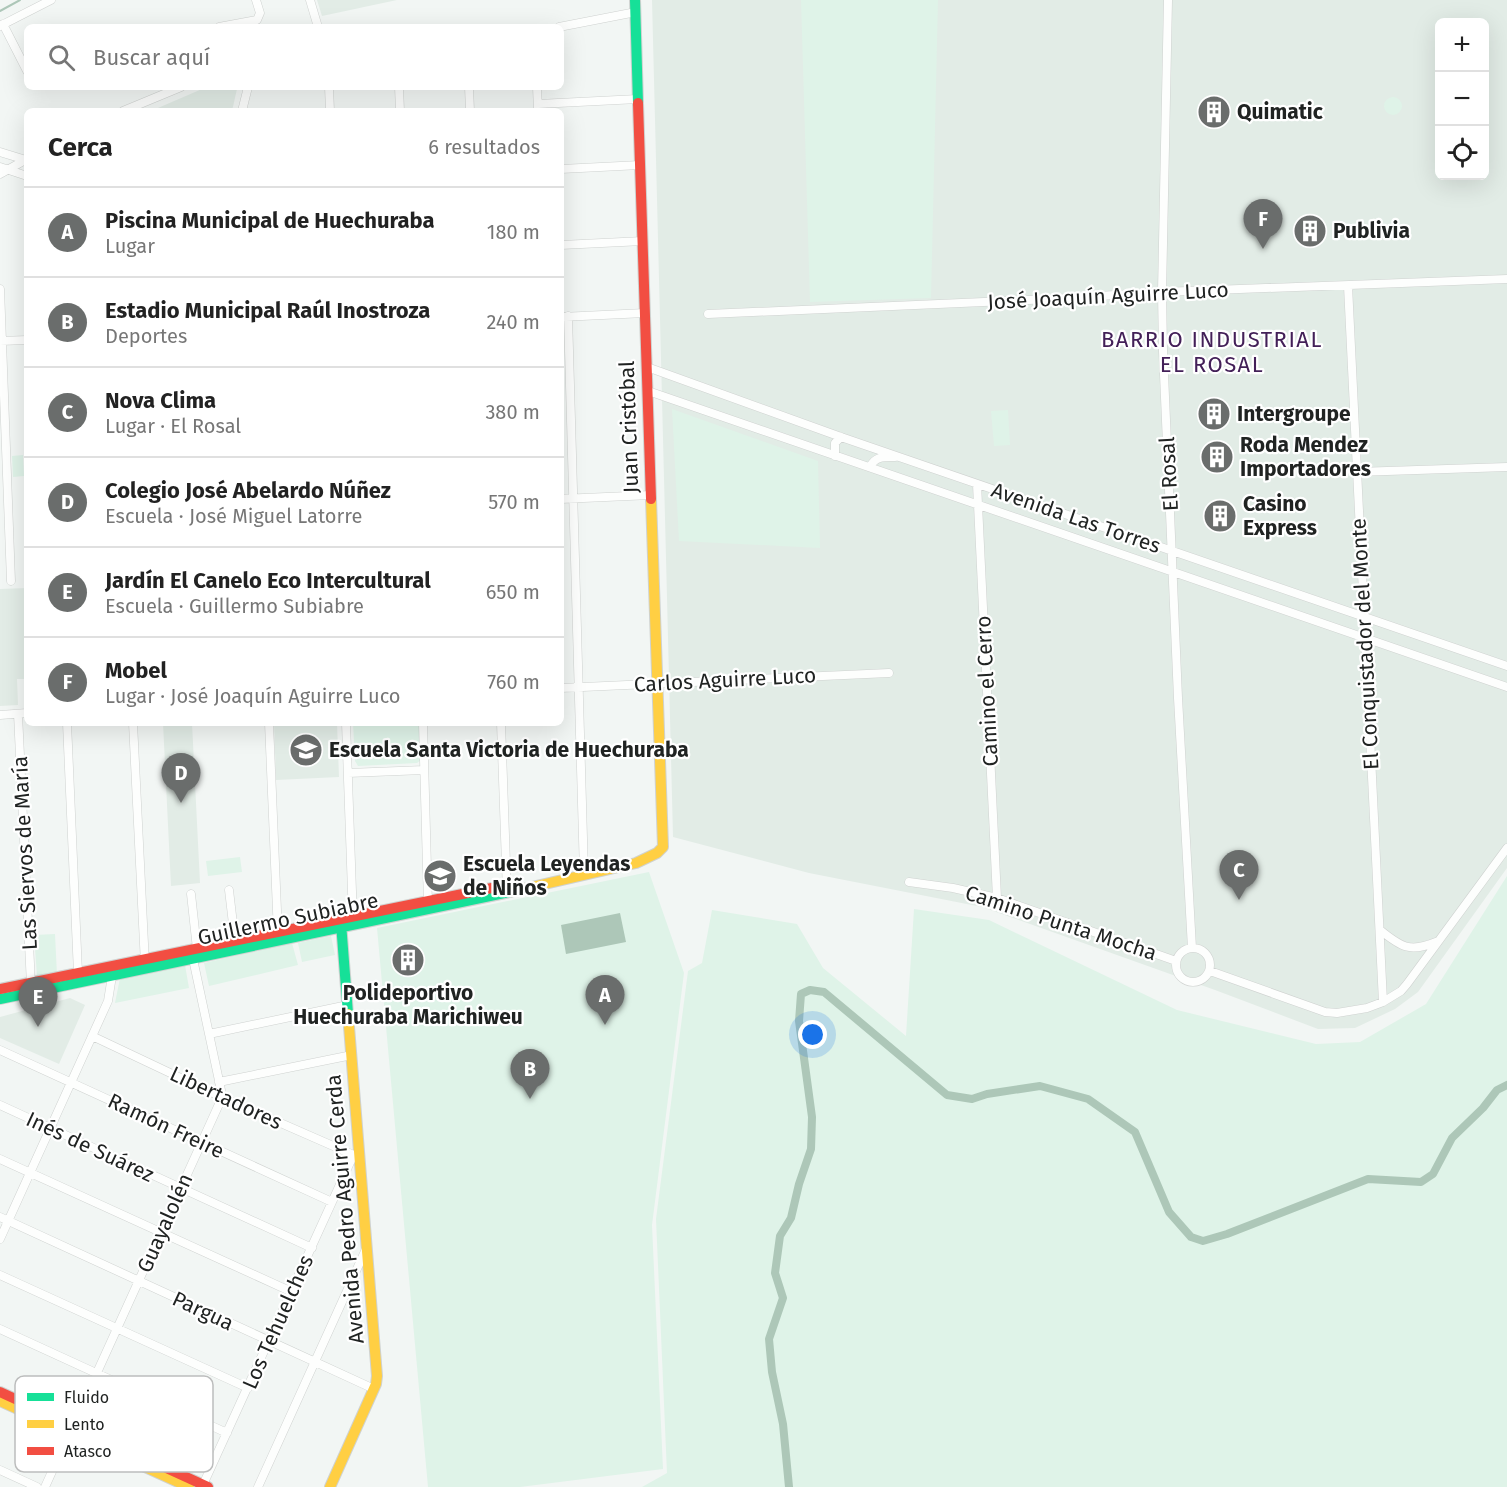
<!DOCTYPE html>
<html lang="es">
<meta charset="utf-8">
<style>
:root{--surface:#fff;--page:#f2f2f2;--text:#222;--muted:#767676;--line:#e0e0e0;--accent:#6a6d6c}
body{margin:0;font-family:"Fira Sans",sans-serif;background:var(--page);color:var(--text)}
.controls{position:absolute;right:18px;top:18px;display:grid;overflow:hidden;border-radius:9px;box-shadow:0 6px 24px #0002}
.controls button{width:54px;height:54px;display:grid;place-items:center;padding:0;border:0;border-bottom:2px solid var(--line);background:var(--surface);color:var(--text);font:30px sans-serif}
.you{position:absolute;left:813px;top:1035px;width:21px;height:21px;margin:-15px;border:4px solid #fff;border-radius:50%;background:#1a73e8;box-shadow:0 0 0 9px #1a73e833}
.badge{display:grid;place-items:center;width:39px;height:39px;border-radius:50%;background:var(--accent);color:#fff;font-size:20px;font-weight:700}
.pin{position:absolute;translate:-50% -50px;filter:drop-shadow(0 2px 3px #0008)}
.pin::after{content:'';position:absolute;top:32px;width:21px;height:18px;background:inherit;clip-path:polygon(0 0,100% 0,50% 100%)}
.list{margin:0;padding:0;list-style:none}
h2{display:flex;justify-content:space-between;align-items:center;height:78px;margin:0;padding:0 24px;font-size:26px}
h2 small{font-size:20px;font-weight:400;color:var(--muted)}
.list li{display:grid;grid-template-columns:39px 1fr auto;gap:18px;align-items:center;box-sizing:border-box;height:90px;padding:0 24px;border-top:2px solid var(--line)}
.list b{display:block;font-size:22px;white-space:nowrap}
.list p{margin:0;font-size:20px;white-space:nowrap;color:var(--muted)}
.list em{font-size:20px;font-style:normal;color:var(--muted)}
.icon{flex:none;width:33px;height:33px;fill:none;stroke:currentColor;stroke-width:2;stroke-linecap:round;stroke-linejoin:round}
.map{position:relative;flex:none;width:1507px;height:1487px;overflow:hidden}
.search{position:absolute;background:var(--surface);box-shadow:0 6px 24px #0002;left:24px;top:24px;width:540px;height:66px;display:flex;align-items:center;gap:15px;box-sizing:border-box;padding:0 21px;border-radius:9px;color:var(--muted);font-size:22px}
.panel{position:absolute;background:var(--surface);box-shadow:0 6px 24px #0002;left:24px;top:108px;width:540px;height:618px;border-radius:9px}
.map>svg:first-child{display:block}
.built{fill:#e2ece6;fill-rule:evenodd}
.green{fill:#dff3e8}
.water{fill:#adc7b8}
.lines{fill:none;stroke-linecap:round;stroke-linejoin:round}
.stream{stroke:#adc7b8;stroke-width:2}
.canal{stroke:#adc7b8;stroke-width:8}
.street-casing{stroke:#cfd2d0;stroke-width:9}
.fast-casing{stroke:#cfd2d0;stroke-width:12}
.slow-casing{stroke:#cfd2d0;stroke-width:12}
.jam-casing{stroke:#cfd2d0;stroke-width:12}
.street{stroke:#fdfefd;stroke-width:8}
.fast{stroke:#16e098;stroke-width:10}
.slow{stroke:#ffcf43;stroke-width:10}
.jam{stroke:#f24e42;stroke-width:10}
.labels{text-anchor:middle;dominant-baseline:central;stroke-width:4.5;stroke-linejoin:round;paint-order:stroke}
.poi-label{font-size:21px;font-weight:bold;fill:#202322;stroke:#fff;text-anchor:start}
.street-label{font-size:21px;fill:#202322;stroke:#fff}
.neighbourhood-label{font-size:22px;letter-spacing:1.5px;fill:#432058;stroke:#fff}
.key{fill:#fff;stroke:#bcbdbd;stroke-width:1.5}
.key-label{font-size:16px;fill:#202322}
</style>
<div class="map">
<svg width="1507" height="1487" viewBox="0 0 1507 1487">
<rect width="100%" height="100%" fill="#f2f6f4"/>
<path class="built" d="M 317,0 L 397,0 L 322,16 Z
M 652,0 L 1507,0 L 1507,868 L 1418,992 L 1395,1009 L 1355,1028 L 1318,1029 L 1215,990 L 982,907 L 809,873 L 673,837 ZM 1440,22 L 1484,22 L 1484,176 L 1440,176 Z
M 224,87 L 237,89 L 232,111 L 151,111 L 202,89 Z
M 27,588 L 27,679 L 17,679 L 18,705 L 0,706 L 0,589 Z
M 163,723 L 192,723 L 200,883 L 171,886 Z
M 274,723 L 337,723 L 339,777 L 276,780 Z
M 70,998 L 85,1005 L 59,1064 L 0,1038 L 0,1017 Z"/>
<path class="green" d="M 801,0 L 938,0 L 931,298 L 810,302 Z
M1384 106a9 9 0 1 1 18 0a9 9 0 1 1-18 0Z
M 672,409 L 818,461 L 820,548 L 679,541 Z
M 1008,410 L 1010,445 L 994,446 L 991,411 Z
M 23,455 L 24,476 L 13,477 L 12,456 Z
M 353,723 L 420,723 L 421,760 L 417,763 L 358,766 L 355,761 Z
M 240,857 L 242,872 L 208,876 L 206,861 Z
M 649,872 L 684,973 L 652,1225 L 663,1469 L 520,1487 L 428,1487 L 377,928 Z
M 1507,876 L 1507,1487 L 642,1487 L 667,1473 L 656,1219 L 688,971 L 702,963 L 712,910 L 797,924 L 823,968 L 906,1036 L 914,909 L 989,920 L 1177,1010 L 1316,1044 L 1360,1042 L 1426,1004 Z
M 55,934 L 57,975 L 37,976 L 34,935 Z
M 331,936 L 335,955 L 302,962 L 298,943 Z
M 292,943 L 298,965 L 209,986 L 204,963 Z
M 185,965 L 189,988 L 115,1003 L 120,978 Z"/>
<path class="water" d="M 620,913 L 626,942 L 566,954 L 561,925 Z"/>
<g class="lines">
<path class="stream" d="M 0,11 L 20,0"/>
<path class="canal" d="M 789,1487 L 783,1424 L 772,1372 L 769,1339 L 783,1298 L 775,1273 L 780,1236 L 791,1218 L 799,1184 L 811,1149 L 812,1117 L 799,1021 L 801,994 L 810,990 L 824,992 L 947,1095 L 972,1099 L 987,1094 L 1040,1086 L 1088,1099 L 1135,1132 L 1169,1212 L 1191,1237 L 1203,1241 L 1227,1234 L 1368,1179 L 1421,1182 L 1433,1174 L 1452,1138 L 1483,1108 L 1497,1090 L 1507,1085"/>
<g class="street-casing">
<path id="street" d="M 310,0 L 318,27
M 1168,0 L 1162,292 L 1163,351 L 1178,698 L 1192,948
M 3,24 L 27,71
M 0,26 L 51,0
M 219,27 L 257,20 L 260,13 L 256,0
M 559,27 L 636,12
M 329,87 L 330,111
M 399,87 L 400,111
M 469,87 L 470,111
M 537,87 L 538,111
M 538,104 L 638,99
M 123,111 L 181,87
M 242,111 L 248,87
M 0,152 L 26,160
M 0,167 L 27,176
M 561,169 L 640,165
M 0,174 L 27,159
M 561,245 L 643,241
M 1348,286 L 1383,1002
M 0,289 L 11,581
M 708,314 L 1052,299 L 1162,292 L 1507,279
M 568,316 L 584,873
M 561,317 L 645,313
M 0,341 L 27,340
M 647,367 L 841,437 L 1507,666
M 648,391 L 1507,687
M 835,456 L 835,443 L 841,437
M 870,467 C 875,456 884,457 895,457
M 1357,472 L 1507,467
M 977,484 L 997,898
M 561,499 L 651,495
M 561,688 L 889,673
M 18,714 L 31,985
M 0,715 L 27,713
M 67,723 L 78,973
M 133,723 L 145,964
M 269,723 L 278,934
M 346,723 L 353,920
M 423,723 L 428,904
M 501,723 L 507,892
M 348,773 L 424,770
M 909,882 L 953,888 L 997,898 L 1176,961
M 229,890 L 235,941
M 1380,930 C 1401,947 1410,953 1436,942
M1176 965a17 17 0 1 1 34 0a17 17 0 1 1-34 0Z
M 1210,971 L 1325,1012 L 1337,1013 L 1367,1008 L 1383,1002 L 1401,991 L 1407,984 L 1507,848
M 209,1034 L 348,1005
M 92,1036 L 221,1097 L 356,1156
M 0,1050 L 332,1202
M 219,1082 L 352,1055
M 0,1105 L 312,1248
M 0,1159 L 292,1292
M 0,1217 L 374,1389
M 0,1239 L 108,1001 L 112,976
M 0,1275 L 248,1388
M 0,1329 L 227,1433
M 0,1470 L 37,1487
M 45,1487 L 220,1102 L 221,1090 L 193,959 L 197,949 L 191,894
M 202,1487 L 353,1156
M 258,1487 L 366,1249"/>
</g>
<g class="fast-casing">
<path id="fast" d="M 635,0 L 638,103
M 341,923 L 348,1014
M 0,999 L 510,892"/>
</g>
<g class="slow-casing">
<path id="slow" d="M 510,892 L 636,863 L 657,853 L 663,847 L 651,499
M 0,1401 L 189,1487
M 330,1487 L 376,1384 L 377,1376 L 348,1014"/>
</g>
<g class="jam-casing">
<path id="jam" d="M 638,103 L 651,499
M 0,989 L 492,888
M 0,1392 L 208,1487"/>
</g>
<use href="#street" class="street"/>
<use href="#fast" class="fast"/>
<use href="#slow" class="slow"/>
<use href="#jam" class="jam"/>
</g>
<defs>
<g id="building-disc" transform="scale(1.725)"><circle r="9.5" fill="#6a6d6c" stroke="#fff"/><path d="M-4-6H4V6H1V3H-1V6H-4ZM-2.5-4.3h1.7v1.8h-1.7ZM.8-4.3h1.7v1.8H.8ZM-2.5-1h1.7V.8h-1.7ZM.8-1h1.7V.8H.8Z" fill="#fff"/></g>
<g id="school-disc" transform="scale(1.725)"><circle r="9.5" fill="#6a6d6c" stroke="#fff"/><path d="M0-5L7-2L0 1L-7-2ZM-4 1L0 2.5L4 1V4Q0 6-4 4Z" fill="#fff"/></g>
</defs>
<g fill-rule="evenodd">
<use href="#building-disc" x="1214" y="112"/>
<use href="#building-disc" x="1310" y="231"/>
<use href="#building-disc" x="1214" y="414"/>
<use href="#building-disc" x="1217" y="457"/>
<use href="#building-disc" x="1220" y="516"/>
<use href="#school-disc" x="306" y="750"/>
<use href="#school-disc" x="440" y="876"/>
<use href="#building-disc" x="408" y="960"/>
</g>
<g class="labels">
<g class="poi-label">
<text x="1237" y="112">Quimatic</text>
<text x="1333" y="231">Publivia</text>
<text x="1237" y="414">Intergroupe</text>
<text x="1240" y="445">Roda Mendez<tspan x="1240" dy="24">Importadores</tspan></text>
<text x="1243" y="504">Casino<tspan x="1243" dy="24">Express</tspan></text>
<text x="329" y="750">Escuela Santa Victoria de Huechuraba</text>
<text x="463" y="864">Escuela Leyendas<tspan x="463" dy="24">de Niños</tspan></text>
<text x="408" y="993" text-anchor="middle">Polideportivo<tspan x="408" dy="24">Huechuraba Marichiweu</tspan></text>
</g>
<g class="street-label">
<text transform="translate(1108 296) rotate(-3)">José Joaquín Aguirre Luco</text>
<text transform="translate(629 427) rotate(-92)">Juan Cristóbal</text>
<text transform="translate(1169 474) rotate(-93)">El Rosal</text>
<text transform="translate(1076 518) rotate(19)">Avenida Las Torres</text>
<text transform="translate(1365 644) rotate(-93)">El Conquistador del Monte</text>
<text transform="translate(725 680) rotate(-3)">Carlos Aguirre Luco</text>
<text transform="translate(987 691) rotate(-93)">Camino el Cerro</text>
<text transform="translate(25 853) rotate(-93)">Las Siervos de María</text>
<text transform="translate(288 919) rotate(-12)">Guillermo Subiabre</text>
<text transform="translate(1061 923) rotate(18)">Camino Punta Mocha</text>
<text transform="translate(226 1098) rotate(25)">Libertadores</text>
<text transform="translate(166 1126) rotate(25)">Ramón Freire</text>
<text transform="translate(90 1147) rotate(25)">Inés de Suárez</text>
<text transform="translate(345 1209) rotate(-95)">Avenida Pedro Aguirre Cerda</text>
<text transform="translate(165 1223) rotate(-66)">Guayalolén</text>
<text transform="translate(203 1311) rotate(25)">Pargua</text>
<text transform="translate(278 1322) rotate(-66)">Los Tehuelches</text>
</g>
<g class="neighbourhood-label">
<text x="1212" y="339">BARRIO INDUSTRIAL<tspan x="1212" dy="25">EL ROSAL</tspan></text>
</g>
</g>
<rect x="15" y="1376" width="198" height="96" rx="9" class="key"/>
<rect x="27" y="1393" width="27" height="8" fill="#16e098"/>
<rect x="27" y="1420" width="27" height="8" fill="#ffcf43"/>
<rect x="27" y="1447" width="27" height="8" fill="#f24e42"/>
<g class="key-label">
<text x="64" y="1403">Fluido</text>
<text x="64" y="1430">Lento</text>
<text x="64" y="1457">Atasco</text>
</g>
</svg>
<div class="controls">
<button>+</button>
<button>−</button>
<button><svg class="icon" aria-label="locate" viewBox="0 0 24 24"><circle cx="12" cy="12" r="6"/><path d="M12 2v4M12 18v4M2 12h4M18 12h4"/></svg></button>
</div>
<div class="you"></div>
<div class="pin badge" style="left:605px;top:1025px">A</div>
<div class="pin badge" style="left:530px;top:1099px">B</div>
<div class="pin badge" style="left:1239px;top:900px">C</div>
<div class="pin badge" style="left:181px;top:803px">D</div>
<div class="pin badge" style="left:38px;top:1027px">E</div>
<div class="pin badge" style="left:1263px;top:249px">F</div>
<div class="search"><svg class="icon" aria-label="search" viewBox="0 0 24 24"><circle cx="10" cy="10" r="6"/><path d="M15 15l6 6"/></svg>Buscar aquí</div>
<section class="panel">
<h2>Cerca<small>6 resultados</small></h2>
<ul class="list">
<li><span class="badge">A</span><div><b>Piscina Municipal de Huechuraba</b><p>Lugar</p></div><em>180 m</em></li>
<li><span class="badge">B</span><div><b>Estadio Municipal Raúl Inostroza</b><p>Deportes</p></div><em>240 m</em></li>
<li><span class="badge">C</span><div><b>Nova Clima</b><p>Lugar · El Rosal</p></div><em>380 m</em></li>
<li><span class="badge">D</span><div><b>Colegio José Abelardo Núñez</b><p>Escuela · José Miguel Latorre</p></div><em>570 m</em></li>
<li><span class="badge">E</span><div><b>Jardín El Canelo Eco Intercultural</b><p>Escuela · Guillermo Subiabre</p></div><em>650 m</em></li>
<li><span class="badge">F</span><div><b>Mobel</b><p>Lugar · José Joaquín Aguirre Luco</p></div><em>760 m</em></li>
</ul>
</section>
</div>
